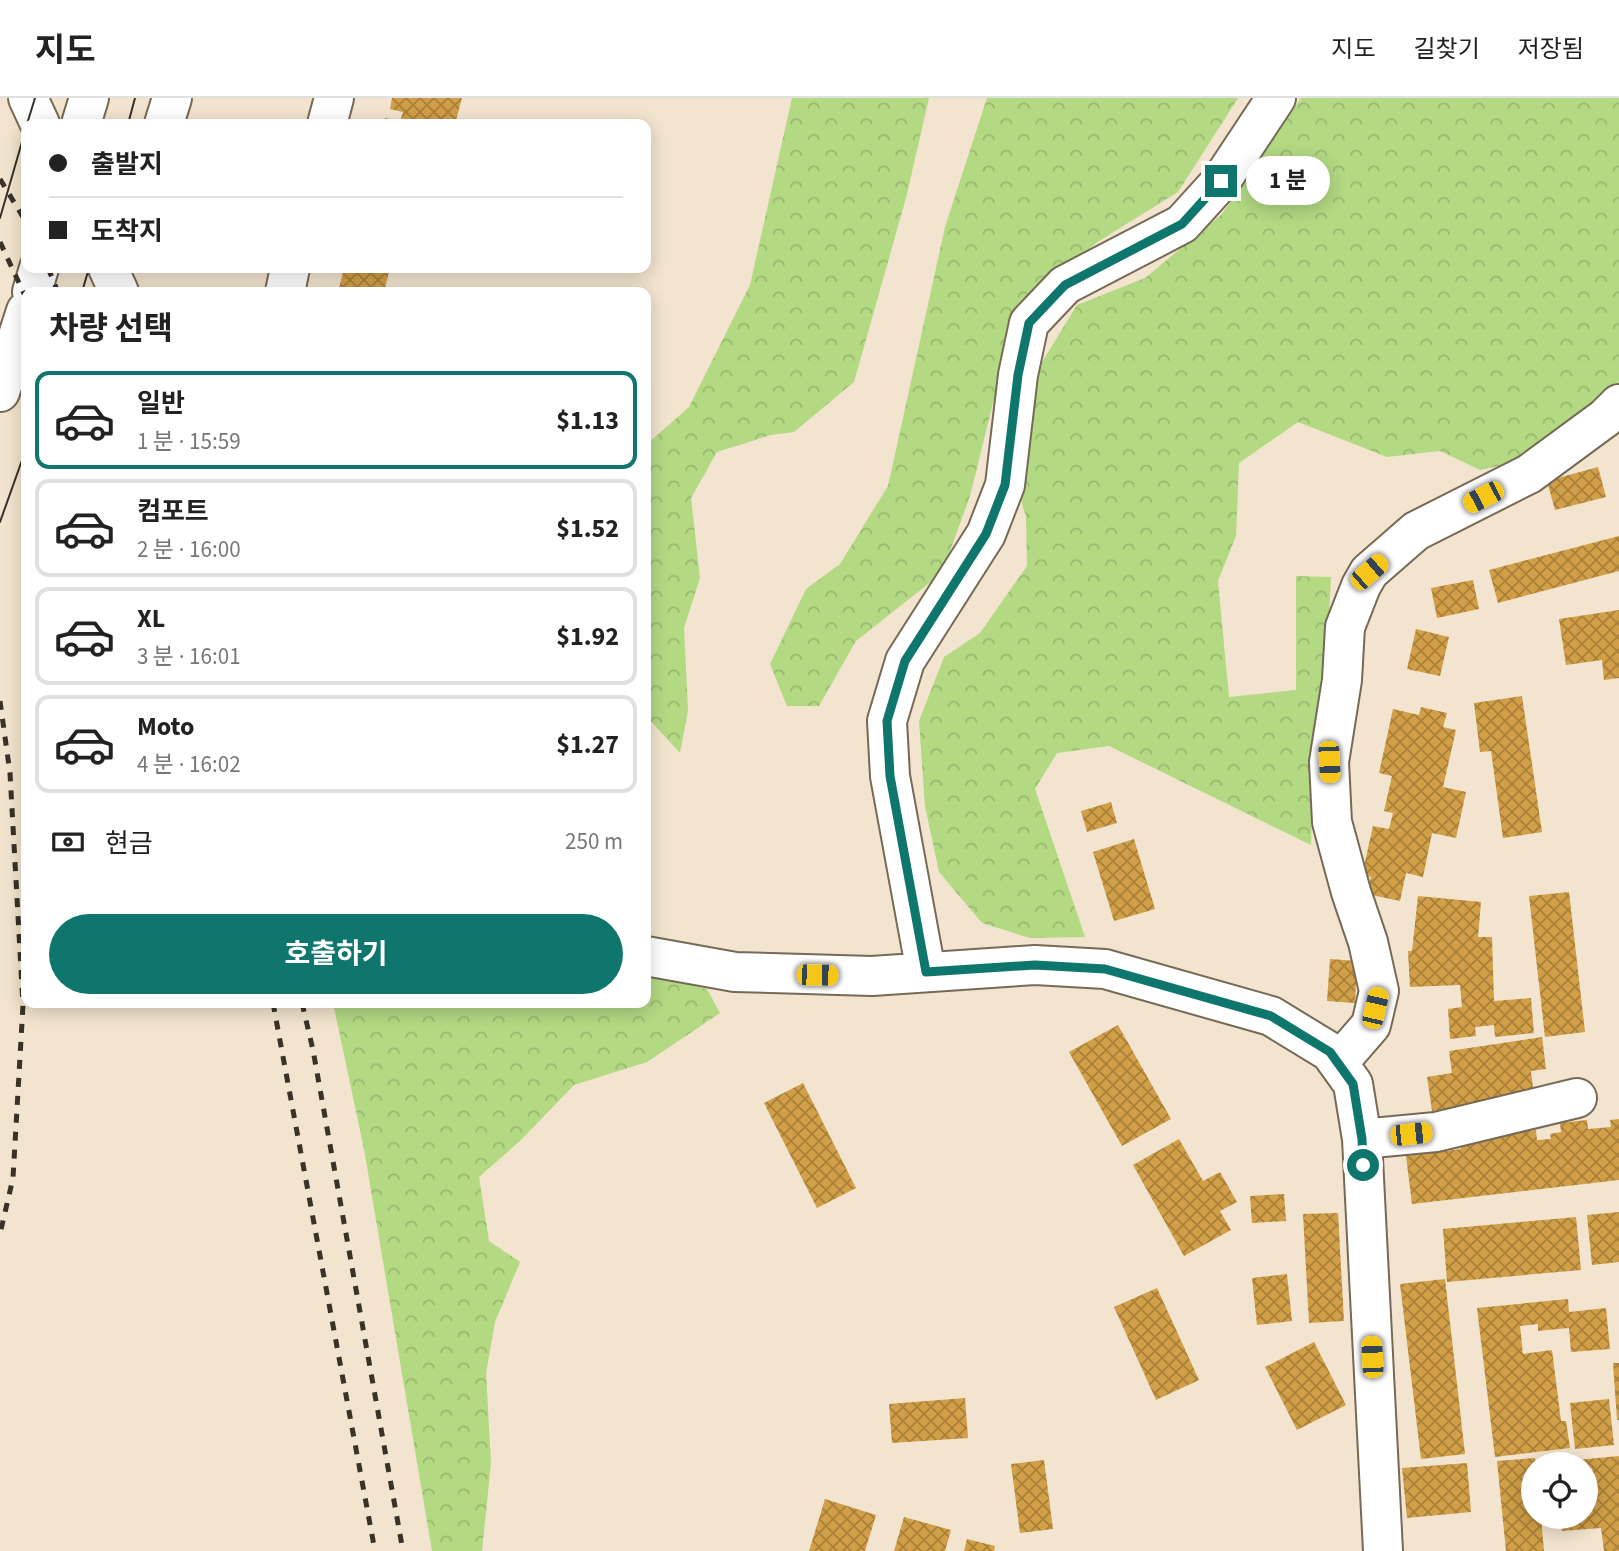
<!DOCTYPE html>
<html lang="ko">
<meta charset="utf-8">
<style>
body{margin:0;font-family:"Source Sans 3","Noto Sans KR",sans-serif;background:#f2f2f2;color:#222;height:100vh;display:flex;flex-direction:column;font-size:26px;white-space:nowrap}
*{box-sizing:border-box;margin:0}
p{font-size:23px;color:#767676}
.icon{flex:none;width:38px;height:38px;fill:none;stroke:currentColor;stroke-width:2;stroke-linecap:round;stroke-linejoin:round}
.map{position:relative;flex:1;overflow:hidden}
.details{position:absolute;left:21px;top:189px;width:630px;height:721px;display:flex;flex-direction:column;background:#fff;border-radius:14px;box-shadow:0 4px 18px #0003}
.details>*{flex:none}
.top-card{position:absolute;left:21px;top:21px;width:630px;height:154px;border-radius:14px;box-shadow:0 4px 18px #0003;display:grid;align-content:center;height:154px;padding:0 28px;background:#fff}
.tools{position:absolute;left:1521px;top:1354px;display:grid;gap:14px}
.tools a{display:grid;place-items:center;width:77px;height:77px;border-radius:50%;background:#fff;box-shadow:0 4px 18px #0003;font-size:35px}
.end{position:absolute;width:32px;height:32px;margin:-16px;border:9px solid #0f766e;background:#fff;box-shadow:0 0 0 4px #fff}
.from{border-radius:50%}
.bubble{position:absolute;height:49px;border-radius:24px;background:#fff;box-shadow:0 4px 18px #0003;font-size:23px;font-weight:700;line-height:49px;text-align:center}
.car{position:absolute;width:21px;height:42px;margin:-21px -10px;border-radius:9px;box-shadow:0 0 5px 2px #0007;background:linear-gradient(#f5c518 24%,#345 0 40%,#f5c518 0 76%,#345 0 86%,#f5c518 0)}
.top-card b{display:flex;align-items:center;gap:24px;height:66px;font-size:26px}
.top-card b+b{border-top:2px solid #e0e0e0}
.top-card i{width:18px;height:18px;background:#222}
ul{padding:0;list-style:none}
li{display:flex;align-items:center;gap:21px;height:98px;margin:0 14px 10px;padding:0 14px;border:4px solid #e0e0e0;border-radius:14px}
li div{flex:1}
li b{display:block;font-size:26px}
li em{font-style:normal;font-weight:700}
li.selected{border-color:#0f766e}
li>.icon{width:63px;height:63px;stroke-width:1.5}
h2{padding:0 28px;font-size:32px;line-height:84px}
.pay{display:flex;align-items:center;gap:18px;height:77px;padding:0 28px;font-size:26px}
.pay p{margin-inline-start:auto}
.cta{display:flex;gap:14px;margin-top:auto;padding:14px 28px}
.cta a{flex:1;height:80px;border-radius:42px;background:#0f766e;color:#fff;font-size:28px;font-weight:700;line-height:80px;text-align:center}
header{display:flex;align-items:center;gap:42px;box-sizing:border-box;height:98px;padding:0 35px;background:#fff;border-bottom:2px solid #e0e0e0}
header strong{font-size:33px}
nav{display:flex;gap:38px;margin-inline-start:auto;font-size:24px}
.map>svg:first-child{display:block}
.forest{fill:url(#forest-crowns)}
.building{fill:url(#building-cross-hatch)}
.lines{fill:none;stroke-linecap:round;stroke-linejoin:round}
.minor-casing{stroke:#766a56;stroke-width:42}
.major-casing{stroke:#766a56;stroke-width:42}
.minor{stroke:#fff;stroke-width:38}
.major{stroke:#fff;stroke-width:38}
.tram{stroke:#383228;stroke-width:2}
.rail{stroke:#383228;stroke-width:5;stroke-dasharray:9 9;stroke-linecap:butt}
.route{stroke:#0f766e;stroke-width:9}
</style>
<header>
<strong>지도</strong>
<nav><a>지도</a><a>길찾기</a><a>저장됨</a></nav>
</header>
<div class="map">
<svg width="1619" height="1453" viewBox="0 0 1619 1453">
<defs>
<pattern id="forest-crowns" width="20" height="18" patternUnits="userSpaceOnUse" patternTransform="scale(1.75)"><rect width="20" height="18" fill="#b3d983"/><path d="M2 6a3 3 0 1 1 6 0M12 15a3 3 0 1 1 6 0" fill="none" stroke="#99b970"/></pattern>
<pattern id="building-cross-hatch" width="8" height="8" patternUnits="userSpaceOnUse" patternTransform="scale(1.75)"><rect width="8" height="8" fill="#d19f47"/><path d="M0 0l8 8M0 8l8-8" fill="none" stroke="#a98039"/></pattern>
</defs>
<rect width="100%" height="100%" fill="#f2e4ce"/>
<path class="forest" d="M 792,0 L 929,0 L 906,100 L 854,284 L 794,334 L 771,337 L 717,354 L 691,400 L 700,480 L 684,530 L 688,612 L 680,655 L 646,618 L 646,347 L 689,309 L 750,187 Z
M 987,0 L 1238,0 L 1178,94 L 1099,143 L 1043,187 L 1000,277 L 970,398 L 942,475 L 856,543 L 819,608 L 787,608 L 770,566 L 806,491 L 840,466 L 888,388 L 945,129 Z
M 1301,0 L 1619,0 L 1619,286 L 1512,365 L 1480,372 L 1440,353 L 1387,359 L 1298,324 L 1239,365 L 1236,438 L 1218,483 L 1229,599 L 1296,592 L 1296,478 L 1331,479 L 1326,583 L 1314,645 L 1311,747 L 1109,648 L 1057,655 L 1035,691 L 1085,839 L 1030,840 L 982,825 L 939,774 L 925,708 L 919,623 L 944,559 L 980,535 L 1027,468 L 1026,419 L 1017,389 L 1042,264 L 1077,207 L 1145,180 L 1222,116 Z
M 646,875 L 707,891 L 720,915 L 647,964 L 574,987 L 521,1042 L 479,1079 L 489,1143 L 520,1164 L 495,1224 L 486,1275 L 491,1365 L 482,1453 L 432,1453 L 364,1051 L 333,905 L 646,905 Z"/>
<path class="building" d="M 392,0 L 462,0 L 455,26 L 433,21 L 431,26 L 384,26 L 385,20 L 400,23 L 403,14 L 390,11 Z
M 344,170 L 390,170 L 384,194 L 338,194 Z
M 1598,369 L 1606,399 L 1555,412 L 1547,383 Z
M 1619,438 L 1619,473 L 1498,505 L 1489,472 Z
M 1473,482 L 1479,511 L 1437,520 L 1431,490 Z
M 1619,512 L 1619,580 L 1604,582 L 1602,562 L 1566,567 L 1559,521 Z
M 1416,531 L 1449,539 L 1440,578 L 1407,571 Z
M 1522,598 L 1542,734 L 1503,740 L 1491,653 L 1480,654 L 1474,605 Z
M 1421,609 L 1447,615 L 1443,629 L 1456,632 L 1443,689 L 1466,694 L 1456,740 L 1432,735 L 1423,779 L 1406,775 L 1400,803 L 1367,796 L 1371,779 L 1362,777 L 1373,728 L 1389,731 L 1393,715 L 1384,713 L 1392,678 L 1379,675 L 1393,611 L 1419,617 Z
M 1111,704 L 1117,725 L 1087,734 L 1081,713 Z
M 1134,741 L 1155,811 L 1114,823 L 1093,754 Z
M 1569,794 L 1585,934 L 1545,939 L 1529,798 Z
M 1418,798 L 1481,804 L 1478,839 L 1492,839 L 1494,903 L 1531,900 L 1534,935 L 1495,939 L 1494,927 L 1475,929 L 1476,938 L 1450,941 L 1448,911 L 1462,909 L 1460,887 L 1410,889 L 1408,853 L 1412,853 Z
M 1330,861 L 1357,863 L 1355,905 L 1327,903 Z
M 1118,927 L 1171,1021 L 1122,1048 L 1069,954 Z
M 1542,939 L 1546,971 L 1531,973 L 1534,998 L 1432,1013 L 1427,979 L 1452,975 L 1449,953 Z
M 803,985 L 856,1090 L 817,1110 L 764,1005 Z
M 1619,1021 L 1619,1082 L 1412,1106 L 1406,1058 L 1461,1051 L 1459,1043 L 1522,1026 L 1523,1034 L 1536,1032 L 1537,1042 L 1551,1041 L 1550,1036 L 1561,1034 L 1560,1025 L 1587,1022 L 1588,1031 L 1611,1029 L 1610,1022 Z
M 1179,1041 L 1203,1083 L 1220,1074 L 1237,1104 L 1220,1113 L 1231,1132 L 1184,1158 L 1133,1067 Z
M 1284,1096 L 1286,1123 L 1252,1125 L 1250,1098 Z
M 1619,1114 L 1619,1164 L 1592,1167 L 1587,1117 Z
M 1338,1115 L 1344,1223 L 1309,1225 L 1303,1116 Z
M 1576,1119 L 1581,1172 L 1447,1184 L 1443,1131 Z
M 1287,1176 L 1292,1223 L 1257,1227 L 1252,1180 Z
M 1445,1181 L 1465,1356 L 1421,1361 L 1400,1186 Z
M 1157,1190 L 1199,1282 L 1156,1302 L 1114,1209 Z
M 1568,1201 L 1569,1214 L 1606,1210 L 1610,1251 L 1571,1254 L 1569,1230 L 1538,1233 L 1538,1226 L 1520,1228 L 1523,1256 L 1552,1252 L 1561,1323 L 1566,1323 L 1570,1350 L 1495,1359 L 1477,1210 Z
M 1314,1244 L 1346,1307 L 1297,1332 L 1265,1269 Z
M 1613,1265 L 1619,1265 L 1619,1322 L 1617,1322 Z
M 965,1300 L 968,1340 L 892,1345 L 889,1306 Z
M 1609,1301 L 1614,1347 L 1575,1351 L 1570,1305 Z
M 1619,1358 L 1619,1453 L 1604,1453 L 1601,1430 L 1562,1433 L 1560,1419 L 1586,1419 L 1586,1367 L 1556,1367 L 1555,1364 Z
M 1535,1360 L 1536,1367 L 1533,1367 L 1533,1419 L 1541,1419 L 1544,1453 L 1506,1453 L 1497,1363 Z
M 1044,1362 L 1053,1431 L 1020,1435 L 1011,1366 Z
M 1467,1365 L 1471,1414 L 1407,1420 L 1402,1370 Z
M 825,1401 L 876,1417 L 865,1453 L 809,1453 Z
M 904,1419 L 951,1432 L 945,1453 L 894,1453 Z
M 967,1441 L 995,1448 L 994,1453 L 964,1453 Z"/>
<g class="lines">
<g class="minor-casing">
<path id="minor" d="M 28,0 L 40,26
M 164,26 L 172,0
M 327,26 L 334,0
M 108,170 L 119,194
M 285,194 L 290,170
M 646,858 L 735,874 L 872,878 L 1035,867 L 1105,871 L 1271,918 L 1330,954 L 1353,986 L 1362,1041 L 1383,1453
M 926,874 L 890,678 L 887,623 L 905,563 L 986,436 L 1005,387 L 1018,277 L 1029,225 L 1065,187 L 1182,126 L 1221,83 L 1276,0
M 1338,965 L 1371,927 L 1379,893 L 1368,844 L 1351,794 L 1332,724 L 1329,664 L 1342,582 L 1345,529 L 1361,488 L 1369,474 L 1416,433 L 1529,376 L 1605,320 L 1619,306
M 1362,1041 L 1436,1034 L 1577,1000"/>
</g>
<g class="major-casing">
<path id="major" d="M 81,26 L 89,0
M 32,194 L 39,170
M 0,294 L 26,213"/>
</g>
<use href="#minor" class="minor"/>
<use href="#major" class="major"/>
<path class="tram" d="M 27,26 L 35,0
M 128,26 L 135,0
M 0,120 L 26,30
M 82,194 L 89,170
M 0,424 L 26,351"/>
<path class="rail" d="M 0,81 L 26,124
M 0,144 L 26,200
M 48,170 L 58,194
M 0,603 L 10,675 L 23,907 L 13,1080 L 0,1136
M 273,905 L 375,1453
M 302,905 L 313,952 L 403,1453"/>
</g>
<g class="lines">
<path class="route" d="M 1221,83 L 1182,126 L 1065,187 L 1029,225 L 1018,277 L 1005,387 L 986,436 L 905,563 L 887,623 L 890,678 L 926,874 L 1035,867 L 1105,871 L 1271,918 L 1330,954 L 1353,986 L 1362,1041 L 1363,1067"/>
</g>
</svg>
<div class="tools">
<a><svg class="icon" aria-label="locate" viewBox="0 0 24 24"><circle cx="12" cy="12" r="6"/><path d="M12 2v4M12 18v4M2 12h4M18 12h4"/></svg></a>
</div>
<i class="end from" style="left:1363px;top:1067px"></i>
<i class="end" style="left:1221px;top:83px"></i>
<div class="bubble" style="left:1246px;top:58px;width:84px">1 분</div>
<i class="car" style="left:1483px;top:399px;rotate:243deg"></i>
<i class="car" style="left:1369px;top:474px;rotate:49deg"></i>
<i class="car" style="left:1329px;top:664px;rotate:177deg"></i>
<i class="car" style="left:817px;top:877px;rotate:91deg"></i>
<i class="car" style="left:1375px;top:910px;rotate:13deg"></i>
<i class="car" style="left:1411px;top:1036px;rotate:84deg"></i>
<i class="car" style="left:1372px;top:1259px;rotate:357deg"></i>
<div class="top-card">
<b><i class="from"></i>출발지</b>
<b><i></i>도착지</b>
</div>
<section class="details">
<h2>차량 선택</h2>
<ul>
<li class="selected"><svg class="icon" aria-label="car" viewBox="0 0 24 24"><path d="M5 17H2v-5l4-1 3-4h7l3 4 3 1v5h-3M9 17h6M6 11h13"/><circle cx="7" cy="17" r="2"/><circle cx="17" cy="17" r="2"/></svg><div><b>일반</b><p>1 분 · 15:59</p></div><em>$1.13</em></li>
<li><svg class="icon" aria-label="car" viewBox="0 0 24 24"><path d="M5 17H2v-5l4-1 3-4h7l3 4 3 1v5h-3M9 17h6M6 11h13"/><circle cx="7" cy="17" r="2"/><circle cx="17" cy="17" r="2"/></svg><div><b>컴포트</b><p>2 분 · 16:00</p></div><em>$1.52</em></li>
<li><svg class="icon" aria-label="car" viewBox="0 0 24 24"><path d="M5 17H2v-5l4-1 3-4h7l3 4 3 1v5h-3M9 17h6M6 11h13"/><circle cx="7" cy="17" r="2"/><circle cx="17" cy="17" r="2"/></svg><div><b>XL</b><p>3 분 · 16:01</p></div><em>$1.92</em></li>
<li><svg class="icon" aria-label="car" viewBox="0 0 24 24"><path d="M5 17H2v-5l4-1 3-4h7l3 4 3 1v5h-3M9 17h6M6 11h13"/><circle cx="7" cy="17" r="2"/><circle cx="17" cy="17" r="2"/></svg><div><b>Moto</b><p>4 분 · 16:02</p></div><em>$1.27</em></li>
</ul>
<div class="pay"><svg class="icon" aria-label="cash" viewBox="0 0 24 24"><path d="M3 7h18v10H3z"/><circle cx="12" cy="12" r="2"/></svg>현금<p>250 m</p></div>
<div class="cta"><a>호출하기</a></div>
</section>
</div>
